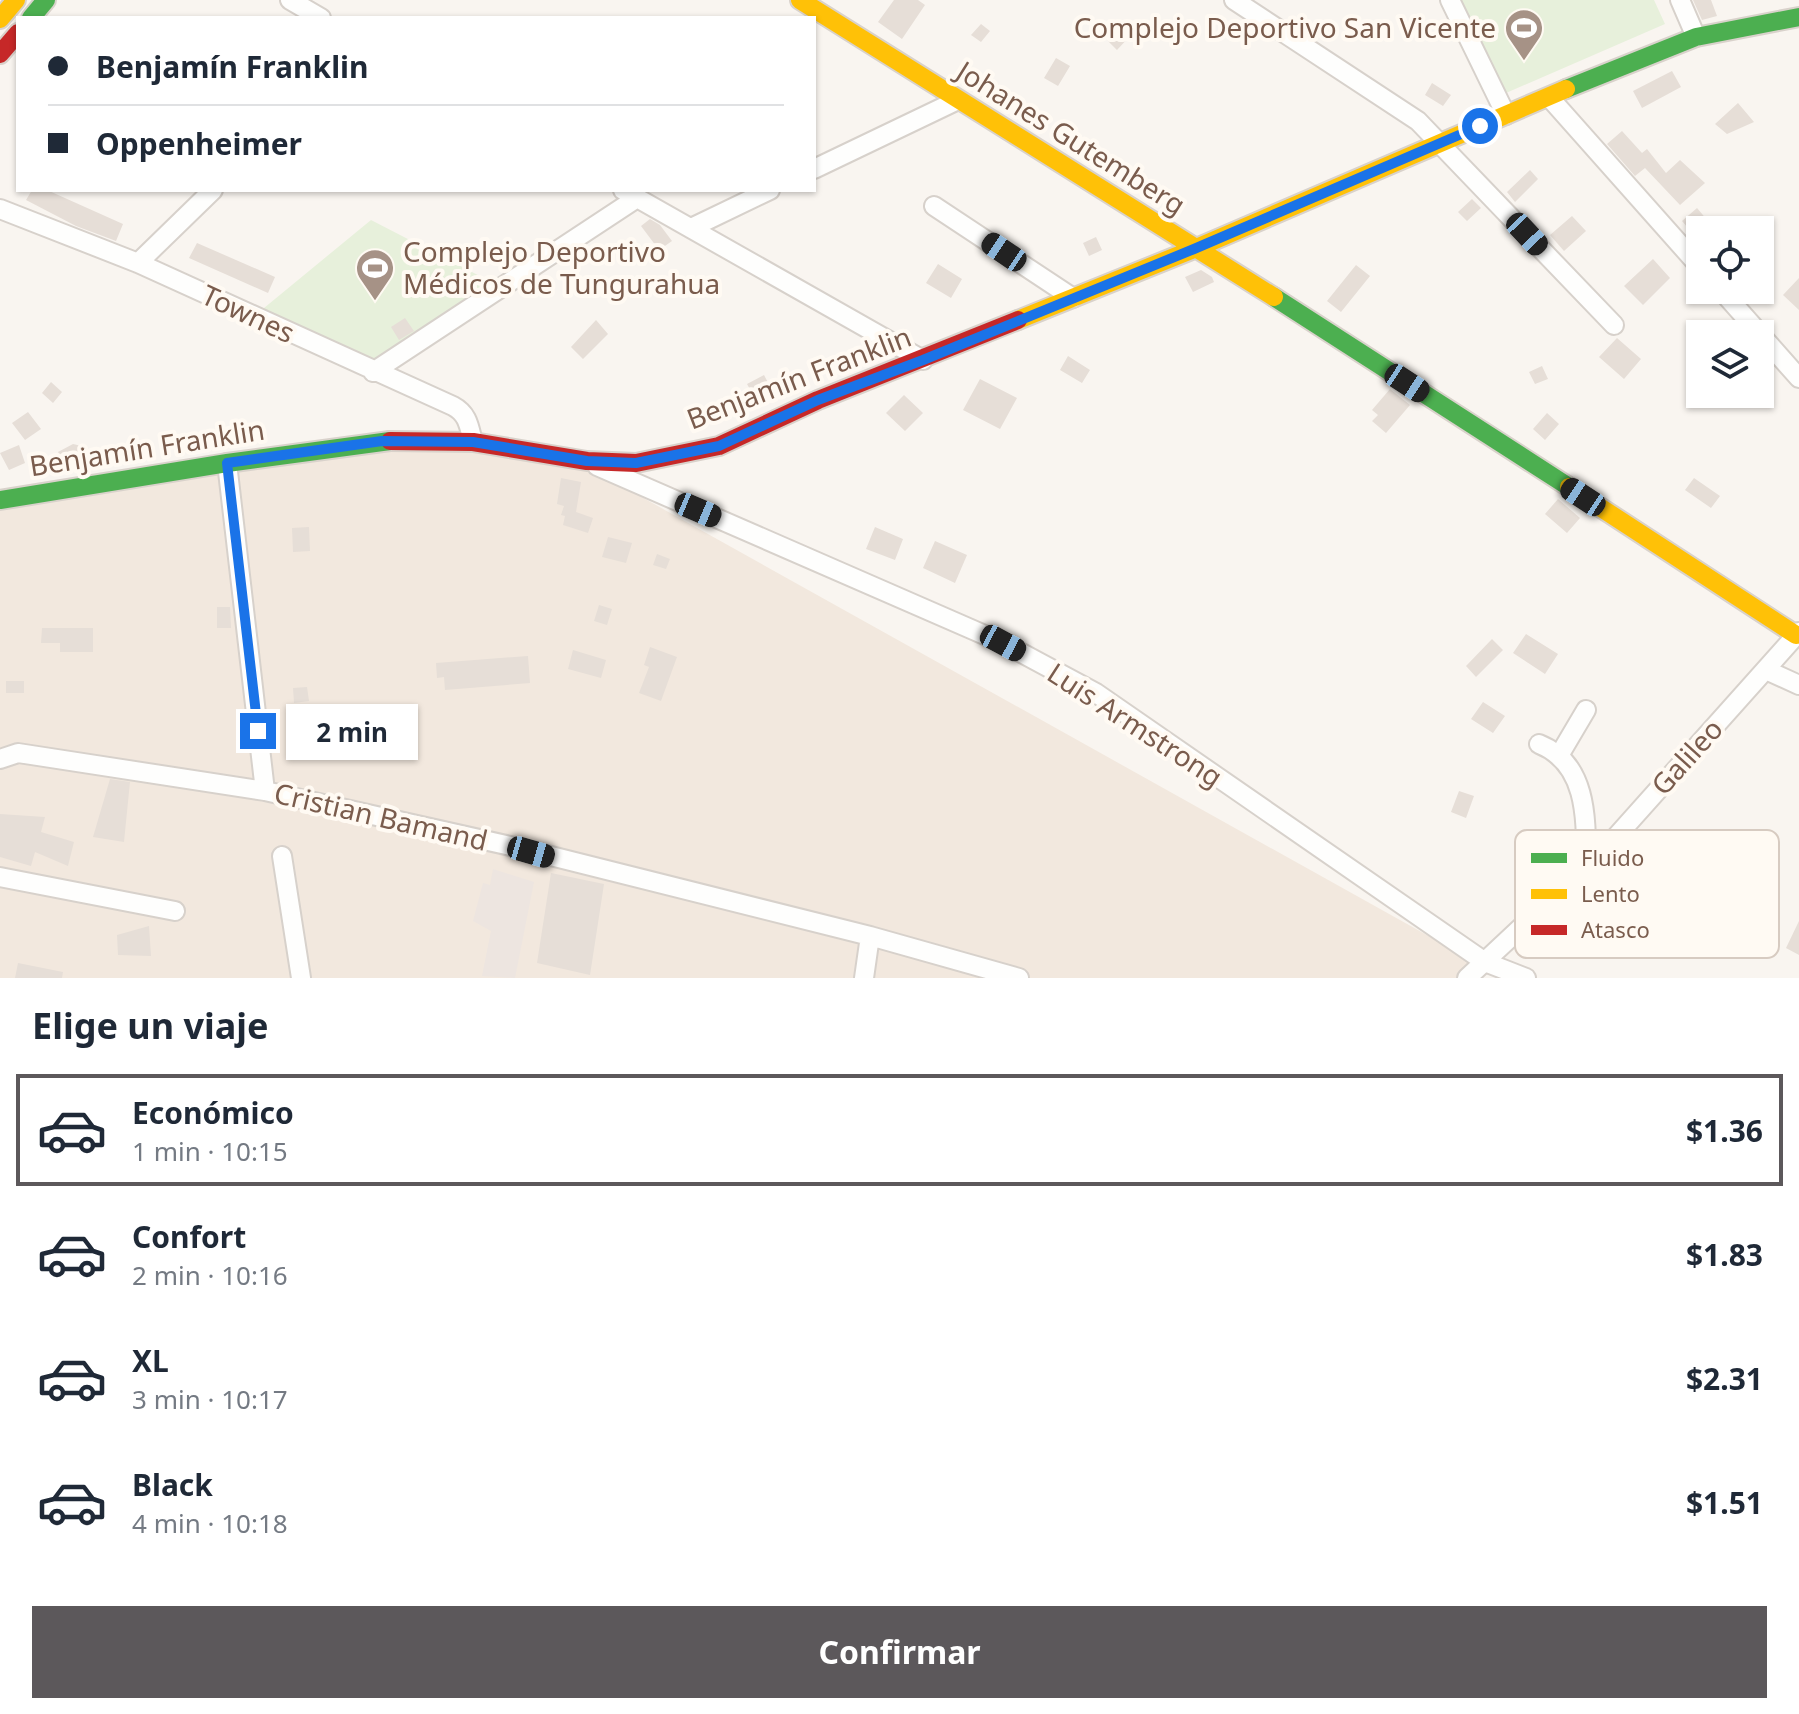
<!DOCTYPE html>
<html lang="es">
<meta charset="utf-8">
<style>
body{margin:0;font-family:"Noto Sans",sans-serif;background:#f2f2f3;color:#1f2937;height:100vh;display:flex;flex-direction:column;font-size:30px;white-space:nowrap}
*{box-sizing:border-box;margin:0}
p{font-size:26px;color:#747a83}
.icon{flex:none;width:44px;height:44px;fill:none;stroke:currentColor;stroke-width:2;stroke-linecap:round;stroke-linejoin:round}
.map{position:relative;height:978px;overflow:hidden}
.side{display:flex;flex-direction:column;background:#fff;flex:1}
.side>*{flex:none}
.guide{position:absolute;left:16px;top:16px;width:800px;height:176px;border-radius:0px;box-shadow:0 2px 6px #0004;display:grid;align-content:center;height:176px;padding:0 32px;background:#fff}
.buttons{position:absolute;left:1686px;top:216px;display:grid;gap:16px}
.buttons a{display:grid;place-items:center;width:88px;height:88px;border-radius:0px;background:#fff;box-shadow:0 2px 6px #0004;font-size:40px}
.end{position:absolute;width:36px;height:36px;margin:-18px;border:10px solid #1a73e8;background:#fff;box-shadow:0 0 0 4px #fff}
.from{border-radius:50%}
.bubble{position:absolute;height:56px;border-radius:0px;background:#fff;box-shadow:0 2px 6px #0004;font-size:26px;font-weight:700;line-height:56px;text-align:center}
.car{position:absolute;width:24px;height:48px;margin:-24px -12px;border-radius:10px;box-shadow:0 0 6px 2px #0007;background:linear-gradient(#222 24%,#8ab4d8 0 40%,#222 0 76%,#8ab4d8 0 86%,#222 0)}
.guide b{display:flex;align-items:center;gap:28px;height:76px;font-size:30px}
.guide b+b{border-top:2px solid #e0e1e3}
.guide i{width:20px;height:20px;background:#1f2937}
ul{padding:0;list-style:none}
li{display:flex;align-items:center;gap:24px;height:112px;margin:0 16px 12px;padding:0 16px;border:4px solid transparent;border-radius:0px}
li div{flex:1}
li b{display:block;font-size:30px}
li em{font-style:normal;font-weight:700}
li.selected{border-color:#5c585b}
li>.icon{width:72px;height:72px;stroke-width:1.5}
h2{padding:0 32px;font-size:36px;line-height:96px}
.button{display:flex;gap:16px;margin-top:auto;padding:16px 32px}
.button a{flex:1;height:92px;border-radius:0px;background:#5c585b;color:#fff;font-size:32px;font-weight:700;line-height:92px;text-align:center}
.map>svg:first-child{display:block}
.residential{fill:#f2e8de}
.industrial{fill:#ede5e0}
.green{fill:#e7f0db}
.building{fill:#e6ded7}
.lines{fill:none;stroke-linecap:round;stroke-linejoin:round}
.street-casing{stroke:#d7d1cb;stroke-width:22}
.fast-casing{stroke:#d9d2cb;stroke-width:22}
.slow-casing{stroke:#d9d2cb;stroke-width:22}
.jam-casing{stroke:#d9d2cb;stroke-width:22}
.street{stroke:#fefefd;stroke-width:18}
.fast{stroke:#4caf50;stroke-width:18}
.slow{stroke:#ffc107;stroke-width:18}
.jam{stroke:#c62828;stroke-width:18}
.route{stroke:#1a73e8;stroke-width:10}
.labels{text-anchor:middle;stroke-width:8;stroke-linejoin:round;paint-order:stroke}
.poi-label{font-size:28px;fill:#7a5c4d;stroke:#fffaf3;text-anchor:end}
.street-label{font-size:28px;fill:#7a5c4d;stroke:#fffaf3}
.key{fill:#fffaf3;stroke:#d7cbc1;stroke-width:2}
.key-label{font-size:22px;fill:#7a5c4d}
</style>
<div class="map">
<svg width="1799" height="978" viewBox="0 0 1799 978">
<rect width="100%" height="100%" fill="#f9f5f0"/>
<path class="residential" d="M 387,447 L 438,448 L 586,466 L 1477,963 L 1461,978 L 0,978 L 0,510 Z"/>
<path class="industrial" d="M 493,869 L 534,882 L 515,978 L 482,976 L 491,931 L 473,921 L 483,883 L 490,885 Z"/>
<path class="green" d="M 1442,0 L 1654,0 L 1665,24 L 1490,100 Z
M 371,220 L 501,287 L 373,372 L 253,317 Z"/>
<path class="building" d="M 894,0 L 918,0 L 925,5 L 902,39 L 878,22 Z
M 1693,0 L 1711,0 L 1717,16 L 1702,20 Z
M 1116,20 L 1131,35 L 1117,50 L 1102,35 Z
M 981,24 L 990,31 L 981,42 L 971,35 Z
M 1056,58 L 1070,66 L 1058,86 L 1044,78 Z
M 1672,71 L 1681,87 L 1642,108 L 1633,91 Z
M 1432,83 L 1451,95 L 1443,106 L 1425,95 Z
M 1738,103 L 1754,122 L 1727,134 L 1715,124 Z
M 1622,131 L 1642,153 L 1647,149 L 1666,173 L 1680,160 L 1705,183 L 1680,205 L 1645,168 L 1635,176 L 1607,144 Z
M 1530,170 L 1538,179 L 1515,202 L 1507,192 Z
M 32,190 L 47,190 L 123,224 L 116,241 L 76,226 L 26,200 Z
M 1472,199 L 1481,208 L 1467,221 L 1458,212 Z
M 1697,208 L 1708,221 L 1693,234 L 1682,221 Z
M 1572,216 L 1586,231 L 1564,251 L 1550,235 Z
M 650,219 L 660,225 L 672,241 L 659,250 L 641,226 Z
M 1096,237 L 1102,250 L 1089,256 L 1083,243 Z
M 197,243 L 275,277 L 268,293 L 189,258 Z
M 1653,259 L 1670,278 L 1643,305 L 1624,286 Z
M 938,264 L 962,279 L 951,298 L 926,283 Z
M 1356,265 L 1370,276 L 1341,312 L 1327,301 Z
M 1201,270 L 1212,277 L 1214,282 L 1193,292 L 1185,277 Z
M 1799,278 L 1799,310 L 1783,295 Z
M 405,318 L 414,331 L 399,340 L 391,327 Z
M 596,320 L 608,334 L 583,359 L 571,347 Z
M 1617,338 L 1641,359 L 1624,379 L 1599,357 Z
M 1068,356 L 1090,370 L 1082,383 L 1060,370 Z
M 1542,366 L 1548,379 L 1535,384 L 1529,372 Z
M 764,375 L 774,394 L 757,402 L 747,384 Z
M 980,379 L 1017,398 L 1000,429 L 963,410 Z
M 51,382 L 62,392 L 53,403 L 42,393 Z
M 1390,389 L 1410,405 L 1386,433 L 1372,421 L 1378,415 L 1372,410 Z
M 904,395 L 923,413 L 905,431 L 886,413 Z
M 28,412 L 41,429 L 25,440 L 12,423 Z
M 1547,413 L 1559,424 L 1545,440 L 1533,429 Z
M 73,444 L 86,447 L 88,459 L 65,463 L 58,452 Z
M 19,445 L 25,463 L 9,470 L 0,453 Z
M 561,478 L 581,482 L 576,512 L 593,518 L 588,533 L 563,525 L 565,516 L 561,515 L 564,506 L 557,504 Z
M 1694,478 L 1720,496 L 1711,508 L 1685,490 Z
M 1558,499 L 1580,518 L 1567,533 L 1545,514 Z
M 309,527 L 310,551 L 293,552 L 292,528 Z
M 875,527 L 903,539 L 895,560 L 866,549 Z
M 608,537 L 632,543 L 626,563 L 602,557 Z
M 935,541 L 967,555 L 955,583 L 923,568 Z
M 657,554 L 670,559 L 666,569 L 653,565 Z
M 599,605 L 612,609 L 607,625 L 594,621 Z
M 217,607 L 230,607 L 231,628 L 217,628 Z
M 42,628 L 93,628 L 93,652 L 60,652 L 60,643 L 41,643 Z
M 1526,634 L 1558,654 L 1545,674 L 1513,653 Z
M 1492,639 L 1503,650 L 1476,677 L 1466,666 Z
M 650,647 L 677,657 L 661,701 L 639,693 L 649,667 L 644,665 Z
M 573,650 L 606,660 L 601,678 L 568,669 Z
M 528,656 L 530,683 L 445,690 L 444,677 L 437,678 L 436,663 Z
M 6,681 L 24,681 L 24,693 L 6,693 Z
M 307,687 L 309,701 L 294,703 L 293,688 Z
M 1483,702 L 1505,716 L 1493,733 L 1471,719 Z
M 110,779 L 130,782 L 124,842 L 93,837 Z
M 1459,791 L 1474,796 L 1466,818 L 1451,812 Z
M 0,814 L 45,817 L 41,832 L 74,842 L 68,866 L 35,852 L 31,866 L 0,857 Z
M 551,873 L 604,884 L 590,975 L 537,963 Z
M 1799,921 L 1799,955 L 1786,948 Z
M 149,926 L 151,956 L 118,955 L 117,935 Z
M 18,963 L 63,972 L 62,978 L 15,978 Z"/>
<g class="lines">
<g class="street-casing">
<path id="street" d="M 290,0 L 321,18
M 1234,0 L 1418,121 L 1614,325
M 1450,0 L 1506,115
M 1680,0 L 1696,37
M 1549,97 L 1700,267
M 814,169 L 958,100
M 623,190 L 923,360
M 934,206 L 1073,298
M 0,209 L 138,263 L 453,406 C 468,414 469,426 473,442
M 691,228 L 770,190
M 138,263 L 213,190
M 1721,290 L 1760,334
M 1760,334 L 1799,378
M 373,372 L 637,198
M 227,463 L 265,791
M 597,466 L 1003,643 L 1096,693 L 1485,962 L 1526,978
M 1766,670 L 1799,685
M 1539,744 C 1589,764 1586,822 1586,867
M 1560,754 L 1586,710
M 0,759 L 18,753 L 265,791 L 515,847 L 870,936 L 1019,978
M 282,856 L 301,978
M 0,877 L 175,911
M 864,978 L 870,936
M 1467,978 L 1606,848 L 1799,632"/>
</g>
<g class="fast-casing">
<path id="fast" d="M 31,18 L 46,0
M 1566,89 L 1696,37 L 1799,17
M 1274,297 L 1569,487
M 0,500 L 227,463 L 390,441"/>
</g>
<g class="slow-casing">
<path id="slow" d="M 800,0 L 1274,297
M 0,19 L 16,0
M 1018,320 L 1194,249 L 1566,89
M 1569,487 L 1796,635"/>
</g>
<g class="jam-casing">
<path id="jam" d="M 0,54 L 18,33
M 390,441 L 473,442 L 587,461 L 636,463 L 719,446 L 818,400 L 1018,320"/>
</g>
<use href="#street" class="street"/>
<use href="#fast" class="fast"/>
<use href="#slow" class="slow"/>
<use href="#jam" class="jam"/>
</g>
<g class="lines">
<path class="route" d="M 258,731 L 227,463 L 382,441 L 473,442 L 587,461 L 636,463 L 719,446 L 818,400 L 923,360 L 1194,249 L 1480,126"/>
</g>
<defs>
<g id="stadium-pin" transform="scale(2)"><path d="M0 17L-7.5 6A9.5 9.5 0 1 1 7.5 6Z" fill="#a69286" stroke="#fffaf3"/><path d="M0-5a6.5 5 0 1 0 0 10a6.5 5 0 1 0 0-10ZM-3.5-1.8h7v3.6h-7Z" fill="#fff"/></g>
</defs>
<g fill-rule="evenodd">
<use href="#stadium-pin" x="1524" y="28"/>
<use href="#stadium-pin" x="375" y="268"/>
</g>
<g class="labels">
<g class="poi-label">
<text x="1496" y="38">Complejo Deportivo San Vicente</text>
<text x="403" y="262" text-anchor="start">Complejo Deportivo<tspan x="403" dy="32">Médicos de Tungurahua</tspan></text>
</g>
<g class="street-label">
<text transform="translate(1071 138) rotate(32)" y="10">Johanes Gutemberg</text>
<text transform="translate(248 314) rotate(25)" y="10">Townes</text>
<text transform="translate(799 378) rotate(-21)" y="10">Benjamín Franklin</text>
<text transform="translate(147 448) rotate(-9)" y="10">Benjamín Franklin</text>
<text transform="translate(1135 725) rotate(33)" y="10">Luis Armstrong</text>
<text transform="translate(1687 757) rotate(-48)" y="10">Galileo</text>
<text transform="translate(381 817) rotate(13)" y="10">Cristian Bamand</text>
</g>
</g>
<rect x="1515" y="830" width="264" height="128" rx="12" class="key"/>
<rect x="1531" y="853" width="36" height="10" fill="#4caf50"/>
<rect x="1531" y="889" width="36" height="10" fill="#ffc107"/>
<rect x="1531" y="925" width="36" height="10" fill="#c62828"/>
<g class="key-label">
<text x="1581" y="866">Fluido</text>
<text x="1581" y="902">Lento</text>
<text x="1581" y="938">Atasco</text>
</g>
</svg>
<div class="buttons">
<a><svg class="icon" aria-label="locate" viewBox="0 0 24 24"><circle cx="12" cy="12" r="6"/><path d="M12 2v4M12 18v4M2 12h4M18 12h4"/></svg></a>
<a><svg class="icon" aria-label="layers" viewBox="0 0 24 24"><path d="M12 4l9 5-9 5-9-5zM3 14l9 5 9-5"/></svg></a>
</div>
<i class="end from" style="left:1480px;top:126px"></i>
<i class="end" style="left:258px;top:731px"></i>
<div class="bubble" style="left:286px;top:704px;width:132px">2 min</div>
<i class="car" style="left:1527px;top:234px;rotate:137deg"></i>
<i class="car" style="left:1004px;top:252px;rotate:304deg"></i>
<i class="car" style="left:1407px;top:383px;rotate:123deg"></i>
<i class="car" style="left:1583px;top:497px;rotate:303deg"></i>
<i class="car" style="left:698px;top:510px;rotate:113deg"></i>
<i class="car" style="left:1003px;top:643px;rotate:118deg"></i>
<i class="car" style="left:531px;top:852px;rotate:106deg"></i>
<div class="guide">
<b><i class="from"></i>Benjamín Franklin</b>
<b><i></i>Oppenheimer</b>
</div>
</div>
<section class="side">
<h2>Elige un viaje</h2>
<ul>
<li class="selected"><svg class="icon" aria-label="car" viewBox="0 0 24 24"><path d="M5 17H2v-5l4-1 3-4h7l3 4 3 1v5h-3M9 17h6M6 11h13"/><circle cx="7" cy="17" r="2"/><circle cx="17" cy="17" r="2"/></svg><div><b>Económico</b><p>1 min · 10:15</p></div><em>$1.36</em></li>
<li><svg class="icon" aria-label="car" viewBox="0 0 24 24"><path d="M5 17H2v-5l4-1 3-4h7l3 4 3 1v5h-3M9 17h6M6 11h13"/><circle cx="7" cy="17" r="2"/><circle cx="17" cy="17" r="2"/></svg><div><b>Confort</b><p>2 min · 10:16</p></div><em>$1.83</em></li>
<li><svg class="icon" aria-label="car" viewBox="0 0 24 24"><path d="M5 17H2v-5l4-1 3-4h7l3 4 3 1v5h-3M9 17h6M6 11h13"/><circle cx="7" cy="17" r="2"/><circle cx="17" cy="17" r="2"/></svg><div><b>XL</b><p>3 min · 10:17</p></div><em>$2.31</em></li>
<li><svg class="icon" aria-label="car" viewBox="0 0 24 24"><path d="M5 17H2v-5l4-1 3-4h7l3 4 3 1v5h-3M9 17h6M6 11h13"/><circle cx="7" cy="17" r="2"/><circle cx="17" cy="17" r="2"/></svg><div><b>Black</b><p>4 min · 10:18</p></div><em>$1.51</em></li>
</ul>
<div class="button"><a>Confirmar</a></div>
</section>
